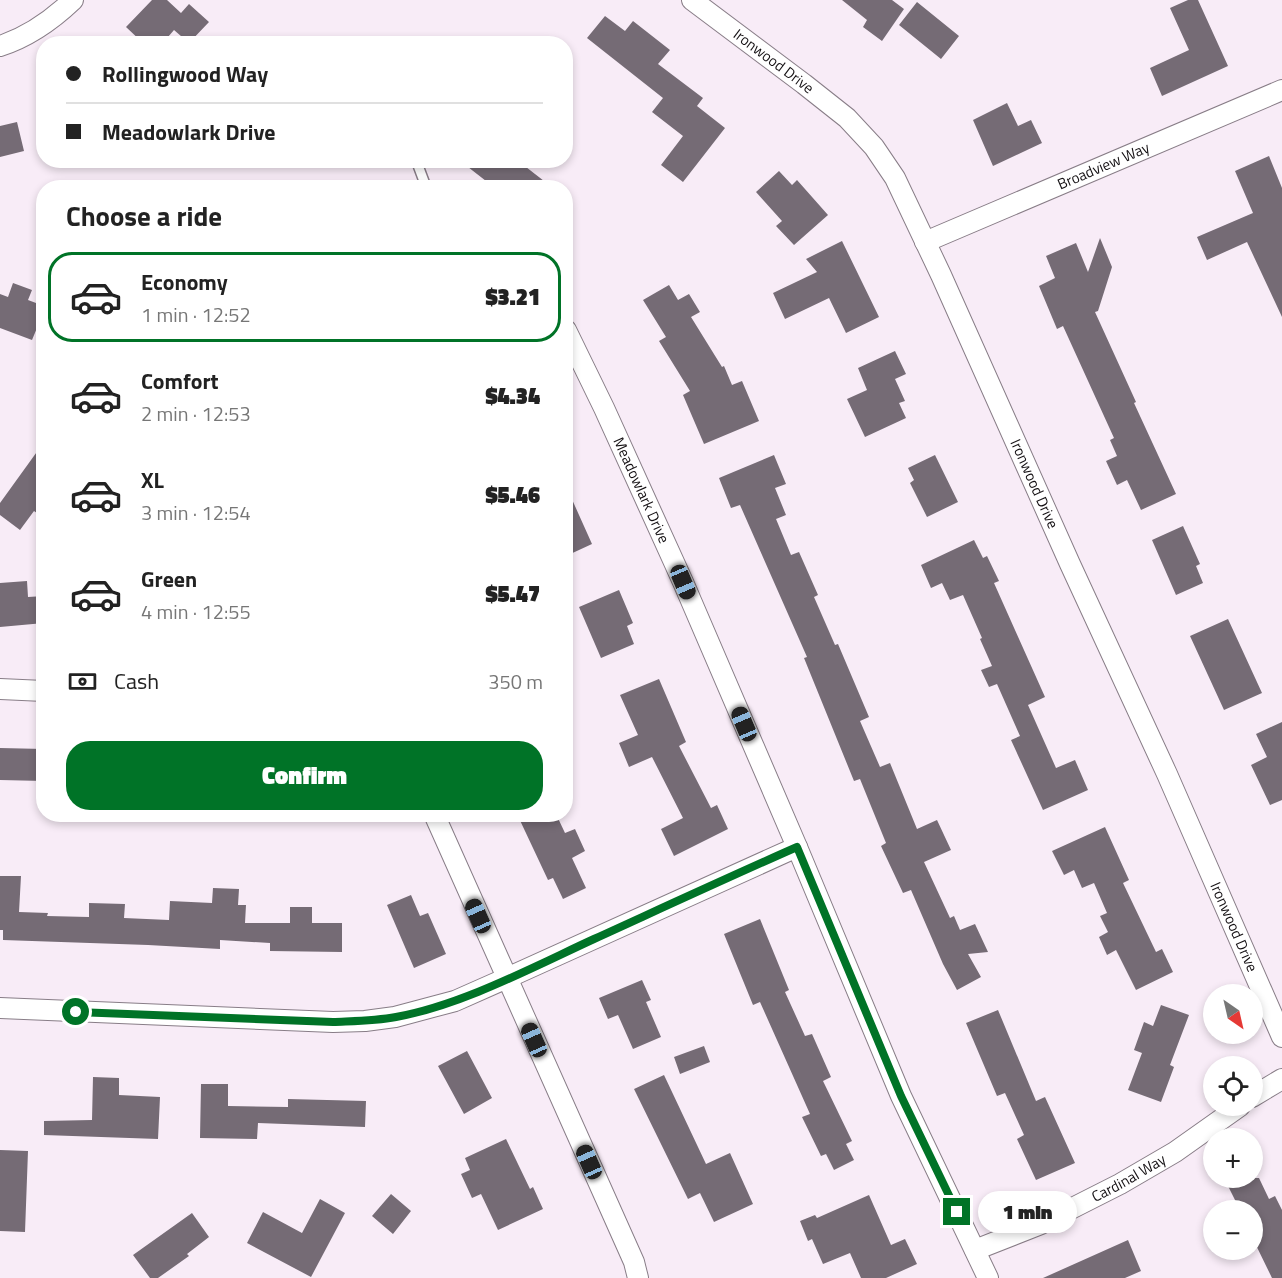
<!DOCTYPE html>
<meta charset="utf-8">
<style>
body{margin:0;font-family:"Titillium Web",sans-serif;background:#f2f2f2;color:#222;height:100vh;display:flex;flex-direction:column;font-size:22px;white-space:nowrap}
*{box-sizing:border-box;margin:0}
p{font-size:20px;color:#767676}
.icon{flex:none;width:33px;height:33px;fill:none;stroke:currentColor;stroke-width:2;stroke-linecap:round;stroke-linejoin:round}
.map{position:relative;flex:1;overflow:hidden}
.details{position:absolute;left:36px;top:180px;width:537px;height:642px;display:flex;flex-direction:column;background:#fff;border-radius:24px;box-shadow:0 3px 9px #0003}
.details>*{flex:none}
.banner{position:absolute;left:36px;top:36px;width:537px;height:132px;border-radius:24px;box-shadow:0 3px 9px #0003;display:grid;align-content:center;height:132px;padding:0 30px;background:#fff}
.needle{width:39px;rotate:146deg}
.fabs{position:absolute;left:1203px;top:984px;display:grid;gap:12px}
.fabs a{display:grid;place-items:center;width:60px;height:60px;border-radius:50%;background:#fff;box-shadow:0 3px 9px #0003;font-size:30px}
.end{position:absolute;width:27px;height:27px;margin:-14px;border:8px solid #007327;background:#fff;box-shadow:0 0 0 3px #fff}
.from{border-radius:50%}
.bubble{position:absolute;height:42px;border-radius:21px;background:#fff;box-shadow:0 3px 9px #0003;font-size:20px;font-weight:800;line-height:42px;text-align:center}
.car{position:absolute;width:18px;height:36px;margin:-18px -9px;border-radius:8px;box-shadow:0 0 4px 2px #0007;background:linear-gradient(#222 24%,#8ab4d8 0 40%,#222 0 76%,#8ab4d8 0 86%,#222 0)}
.banner b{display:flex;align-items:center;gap:21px;height:57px;font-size:22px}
.banner b+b{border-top:2px solid #e0e0e0}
.banner i{width:15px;height:15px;background:#222}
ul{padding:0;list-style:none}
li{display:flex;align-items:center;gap:18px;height:90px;margin:0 12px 9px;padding:0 18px;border:3px solid transparent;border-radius:24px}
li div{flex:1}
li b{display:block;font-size:22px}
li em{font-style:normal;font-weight:800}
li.selected{border-color:#007327}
li>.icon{width:54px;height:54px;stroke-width:1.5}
h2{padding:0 30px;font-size:27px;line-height:72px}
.pay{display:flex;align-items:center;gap:15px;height:66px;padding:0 30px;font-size:22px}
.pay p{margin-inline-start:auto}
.button{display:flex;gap:12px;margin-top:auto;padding:12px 30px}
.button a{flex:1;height:69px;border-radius:24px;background:#007327;color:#fff;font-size:24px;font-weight:800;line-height:69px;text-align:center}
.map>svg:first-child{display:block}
.building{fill:#756b75}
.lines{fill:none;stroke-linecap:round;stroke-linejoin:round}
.lane-casing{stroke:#887d87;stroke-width:12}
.street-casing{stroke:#887d87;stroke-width:22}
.lane{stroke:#fff;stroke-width:9}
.street{stroke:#fff;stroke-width:20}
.route{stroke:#007327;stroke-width:8}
.labels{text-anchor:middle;stroke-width:5;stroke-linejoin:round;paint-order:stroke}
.street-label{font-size:15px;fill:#130f12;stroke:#fff}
</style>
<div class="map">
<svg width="1282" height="1278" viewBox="0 0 1282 1278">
<rect width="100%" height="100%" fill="#f8ecf7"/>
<path class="building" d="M 152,0 L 167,0 L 181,13 L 189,4 L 209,22 L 189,43 L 174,30 L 162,44 L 144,44 L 126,27 Z
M 842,0 L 892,0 L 904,9 L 882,41 L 863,27 L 867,20 Z
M 1188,0 L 1198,0 L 1228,66 L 1162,96 L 1150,68 L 1189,50 L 1170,8 Z
M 917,2 L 959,36 L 941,59 L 899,25 Z
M 605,16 L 625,31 L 633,21 L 670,50 L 658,64 L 703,98 L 697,106 L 725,128 L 683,182 L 661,165 L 683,136 L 652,112 L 663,98 L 587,38 Z
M 1007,103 L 1018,126 L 1031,120 L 1042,143 L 993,166 L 973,120 Z
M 17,122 L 24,151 L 0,157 L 0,126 Z
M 1269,156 L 1282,188 L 1282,317 L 1247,242 L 1207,260 L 1197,237 L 1253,213 L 1235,171 Z
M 459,160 L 517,160 L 553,188 L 495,188 Z
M 779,171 L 792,185 L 797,180 L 828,215 L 794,245 L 776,226 L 782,221 L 756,192 Z
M 1100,238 L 1112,267 L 1098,311 L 1095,312 L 1136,402 L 1134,403 L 1176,494 L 1141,510 L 1127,480 L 1117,485 L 1106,461 L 1117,456 L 1110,440 L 1114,438 L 1063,326 L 1057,329 L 1039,286 L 1055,278 L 1046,256 L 1076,243 L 1088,272 Z
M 842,241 L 879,317 L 846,333 L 829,298 L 785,319 L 773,293 L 817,272 L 806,259 Z
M 13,283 L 32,290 L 28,300 L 44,306 L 44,311 L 32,340 L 0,328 L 0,294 L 8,297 Z
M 669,285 L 678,300 L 689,294 L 700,312 L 691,317 L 722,367 L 724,366 L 732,385 L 742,381 L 759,421 L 704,444 L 683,395 L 690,391 L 659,341 L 666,337 L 643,300 Z
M 895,351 L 906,374 L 895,379 L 905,401 L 899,403 L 906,418 L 865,437 L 847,399 L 867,390 L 858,368 Z
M 44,442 L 44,518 L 34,511 L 20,530 L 0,515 L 0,503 Z
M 774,455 L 786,484 L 775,488 L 786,515 L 776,519 L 791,555 L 799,552 L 818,595 L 814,597 L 835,645 L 838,644 L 869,717 L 860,721 L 880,767 L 890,763 L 917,829 L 937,820 L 951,850 L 924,862 L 950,918 L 954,916 L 960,930 L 975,924 L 988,952 L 968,954 L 981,977 L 957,990 L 943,964 L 911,890 L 903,893 L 881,846 L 886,843 L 860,779 L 854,781 L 804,658 L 807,657 L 740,505 L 731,508 L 719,478 Z
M 935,455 L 958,502 L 927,517 L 910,483 L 914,480 L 908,468 Z
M 566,486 L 592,544 L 566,556 Z
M 1183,526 L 1200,564 L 1196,566 L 1203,583 L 1176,595 L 1152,540 Z
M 974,540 L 983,558 L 987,556 L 999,581 L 994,583 L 1045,697 L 1028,705 L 1056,768 L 1075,760 L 1088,790 L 1043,810 L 1011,740 L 1020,736 L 997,684 L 989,687 L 981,670 L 992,666 L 980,639 L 982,638 L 963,595 L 950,600 L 942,583 L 931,588 L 921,565 Z
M 27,581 L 28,597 L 44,596 L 44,623 L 0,627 L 0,583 Z
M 619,590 L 633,623 L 627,626 L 634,644 L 601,658 L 579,607 Z
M 1228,619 L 1262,693 L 1224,710 L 1190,636 Z
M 659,679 L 686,742 L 679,746 L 711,808 L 717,805 L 728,829 L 674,856 L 661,829 L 683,818 L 652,757 L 629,767 L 619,743 L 638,735 L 620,695 Z
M 1282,722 L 1282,800 L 1270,805 L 1251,765 L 1267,757 L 1256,734 Z
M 0,748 L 44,749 L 44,781 L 0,780 Z
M 517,814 L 556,814 L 565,833 L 575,829 L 585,851 L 572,858 L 586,888 L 563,899 L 553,878 L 548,880 Z
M 1105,827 L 1129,880 L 1123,883 L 1156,952 L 1162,949 L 1173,972 L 1136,990 L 1116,950 L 1107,955 L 1099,937 L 1108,932 L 1100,916 L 1107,913 L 1094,883 L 1082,888 L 1074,870 L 1064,875 L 1052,851 Z
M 0,876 L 21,876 L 19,912 L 48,913 L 47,916 L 89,917 L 89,903 L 125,904 L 124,918 L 169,920 L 170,901 L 212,903 L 213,888 L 239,889 L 238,905 L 246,905 L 245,923 L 290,923 L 290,907 L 312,907 L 312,923 L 342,923 L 342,952 L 270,951 L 270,943 L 220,940 L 220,949 L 148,945 L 3,940 L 3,930 L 0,930 Z
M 411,895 L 420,916 L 428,913 L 446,954 L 414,968 L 387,905 Z
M 760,919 L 789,990 L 785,992 L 805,1036 L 812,1034 L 831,1077 L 823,1081 L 852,1141 L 846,1144 L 854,1160 L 834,1170 L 826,1154 L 821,1156 L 802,1117 L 810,1114 L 760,1002 L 753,1005 L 724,934 Z
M 642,980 L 651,1000 L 646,1002 L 661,1037 L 633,1049 L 618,1015 L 608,1019 L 599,998 Z
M 1161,1005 L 1189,1015 L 1170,1065 L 1174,1067 L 1161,1102 L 1128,1090 L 1142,1053 L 1134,1050 L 1144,1022 L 1153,1026 Z
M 998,1010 L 1036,1101 L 1045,1097 L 1075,1163 L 1036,1180 L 1017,1139 L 1024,1135 L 1005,1093 L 997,1096 L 966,1023 Z
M 704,1046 L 710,1062 L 680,1074 L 674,1057 Z
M 467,1051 L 492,1098 L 464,1114 L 438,1066 Z
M 664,1075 L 706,1164 L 730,1153 L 753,1204 L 714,1222 L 700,1193 L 688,1199 L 634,1089 Z
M 93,1077 L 119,1078 L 119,1095 L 160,1097 L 158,1139 L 44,1135 L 44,1121 L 92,1120 Z
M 201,1084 L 228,1084 L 228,1106 L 288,1107 L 288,1099 L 366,1101 L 365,1127 L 258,1123 L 257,1139 L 200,1138 Z
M 506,1139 L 530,1189 L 533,1187 L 543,1209 L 498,1230 L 481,1194 L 472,1198 L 461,1174 L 470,1170 L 465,1158 Z
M 0,1150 L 28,1151 L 25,1232 L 0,1231 Z
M 1224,1178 L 1259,1178 L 1269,1199 L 1275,1196 L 1282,1210 L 1282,1278 L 1272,1278 L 1252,1237 L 1252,1210 L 1240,1210 Z
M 391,1194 L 411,1211 L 393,1234 L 372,1216 Z
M 869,1195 L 891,1245 L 905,1239 L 917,1264 L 886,1278 L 861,1278 L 850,1253 L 823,1264 L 812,1239 L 808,1241 L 800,1221 L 815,1215 L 817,1218 Z
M 320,1199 L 345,1213 L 311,1277 L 247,1243 L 263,1212 L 302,1233 Z
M 192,1213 L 209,1237 L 187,1254 L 189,1256 L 158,1278 L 150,1278 L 133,1255 Z
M 1128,1240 L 1141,1271 L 1125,1278 L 1043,1278 Z"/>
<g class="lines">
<g class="lane-casing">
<path id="lane" d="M 416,160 L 425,184 L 428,188"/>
</g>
<g class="street-casing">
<g id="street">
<path id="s1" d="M 692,0 L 804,84 L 847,118 L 874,147 L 895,178 L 941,275 L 1070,564 L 1167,774 L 1282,1037"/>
<path d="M 0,46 C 28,37 52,20 73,0"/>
<path id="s2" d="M 925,242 L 1282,90"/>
<path id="s3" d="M 566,330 L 604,408 L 683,582 L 797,847 L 901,1096 L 988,1278"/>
<path d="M 0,689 L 44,691"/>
<path d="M 434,814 L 634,1262 L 638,1278"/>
<path d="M 0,1008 L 333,1022 L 365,1021 L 395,1017 L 455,1001 L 507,978 L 797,847"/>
<path d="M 1252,1097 L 1282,1079"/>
<path id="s4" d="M 975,1250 L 1041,1224 L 1120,1184 L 1175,1152 L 1240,1106"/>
</g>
</g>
<use href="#lane" class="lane"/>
<use href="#street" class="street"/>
</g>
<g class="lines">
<path class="route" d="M 76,1012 L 333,1022 C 354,1021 375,1021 396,1017 C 462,1005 533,967 594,939 C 662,908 729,877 797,847 L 901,1096 L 957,1212"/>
</g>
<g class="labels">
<g class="street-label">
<text dy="5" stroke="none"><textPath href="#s1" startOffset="102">Ironwood Drive</textPath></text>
<text dy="5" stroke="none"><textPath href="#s2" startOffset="194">Broadview Way</textPath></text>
<text dy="5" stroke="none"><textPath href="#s1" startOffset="608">Ironwood Drive</textPath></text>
<text dy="5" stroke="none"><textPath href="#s3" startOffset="177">Meadowlark Drive</textPath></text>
<text dy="5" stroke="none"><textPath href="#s1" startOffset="1094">Ironwood Drive</textPath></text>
<text dy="5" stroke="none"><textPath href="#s4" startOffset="170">Cardinal Way</textPath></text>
</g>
</g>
</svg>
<div class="fabs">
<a><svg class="needle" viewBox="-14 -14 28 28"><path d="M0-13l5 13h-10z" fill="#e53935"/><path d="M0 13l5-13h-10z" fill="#767676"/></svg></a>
<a><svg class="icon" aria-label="locate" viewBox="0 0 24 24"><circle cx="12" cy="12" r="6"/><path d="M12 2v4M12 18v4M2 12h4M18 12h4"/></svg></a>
<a>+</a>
<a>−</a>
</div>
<i class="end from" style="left:76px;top:1012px"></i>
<i class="end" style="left:957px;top:1212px"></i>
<div class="bubble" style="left:978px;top:1191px;width:99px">1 min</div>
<i class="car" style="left:683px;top:582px;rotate:157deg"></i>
<i class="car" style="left:744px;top:724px;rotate:337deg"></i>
<i class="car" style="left:478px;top:916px;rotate:336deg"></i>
<i class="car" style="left:534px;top:1040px;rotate:336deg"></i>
<i class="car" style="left:589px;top:1162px;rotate:336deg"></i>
<div class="banner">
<b><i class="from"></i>Rollingwood Way</b>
<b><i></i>Meadowlark Drive</b>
</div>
<section class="details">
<h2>Choose a ride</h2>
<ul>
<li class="selected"><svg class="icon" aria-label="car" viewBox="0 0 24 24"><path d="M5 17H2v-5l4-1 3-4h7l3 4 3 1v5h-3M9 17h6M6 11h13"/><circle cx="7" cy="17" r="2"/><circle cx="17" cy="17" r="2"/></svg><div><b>Economy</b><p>1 min · 12:52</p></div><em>$3.21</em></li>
<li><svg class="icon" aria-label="car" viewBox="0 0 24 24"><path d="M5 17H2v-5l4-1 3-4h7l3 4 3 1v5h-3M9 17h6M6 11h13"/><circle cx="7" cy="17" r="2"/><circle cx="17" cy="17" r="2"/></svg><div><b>Comfort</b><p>2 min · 12:53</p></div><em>$4.34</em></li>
<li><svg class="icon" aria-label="car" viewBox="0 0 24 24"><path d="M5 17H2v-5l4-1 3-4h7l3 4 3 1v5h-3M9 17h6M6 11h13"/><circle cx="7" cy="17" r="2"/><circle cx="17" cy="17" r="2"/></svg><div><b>XL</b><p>3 min · 12:54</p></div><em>$5.46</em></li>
<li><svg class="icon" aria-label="car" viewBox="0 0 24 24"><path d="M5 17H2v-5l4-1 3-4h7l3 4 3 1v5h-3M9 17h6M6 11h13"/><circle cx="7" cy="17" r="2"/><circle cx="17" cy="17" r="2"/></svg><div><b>Green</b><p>4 min · 12:55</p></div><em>$5.47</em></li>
</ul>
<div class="pay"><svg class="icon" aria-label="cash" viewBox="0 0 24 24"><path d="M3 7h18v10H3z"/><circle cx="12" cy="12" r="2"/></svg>Cash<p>350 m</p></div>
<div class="button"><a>Confirm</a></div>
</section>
</div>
